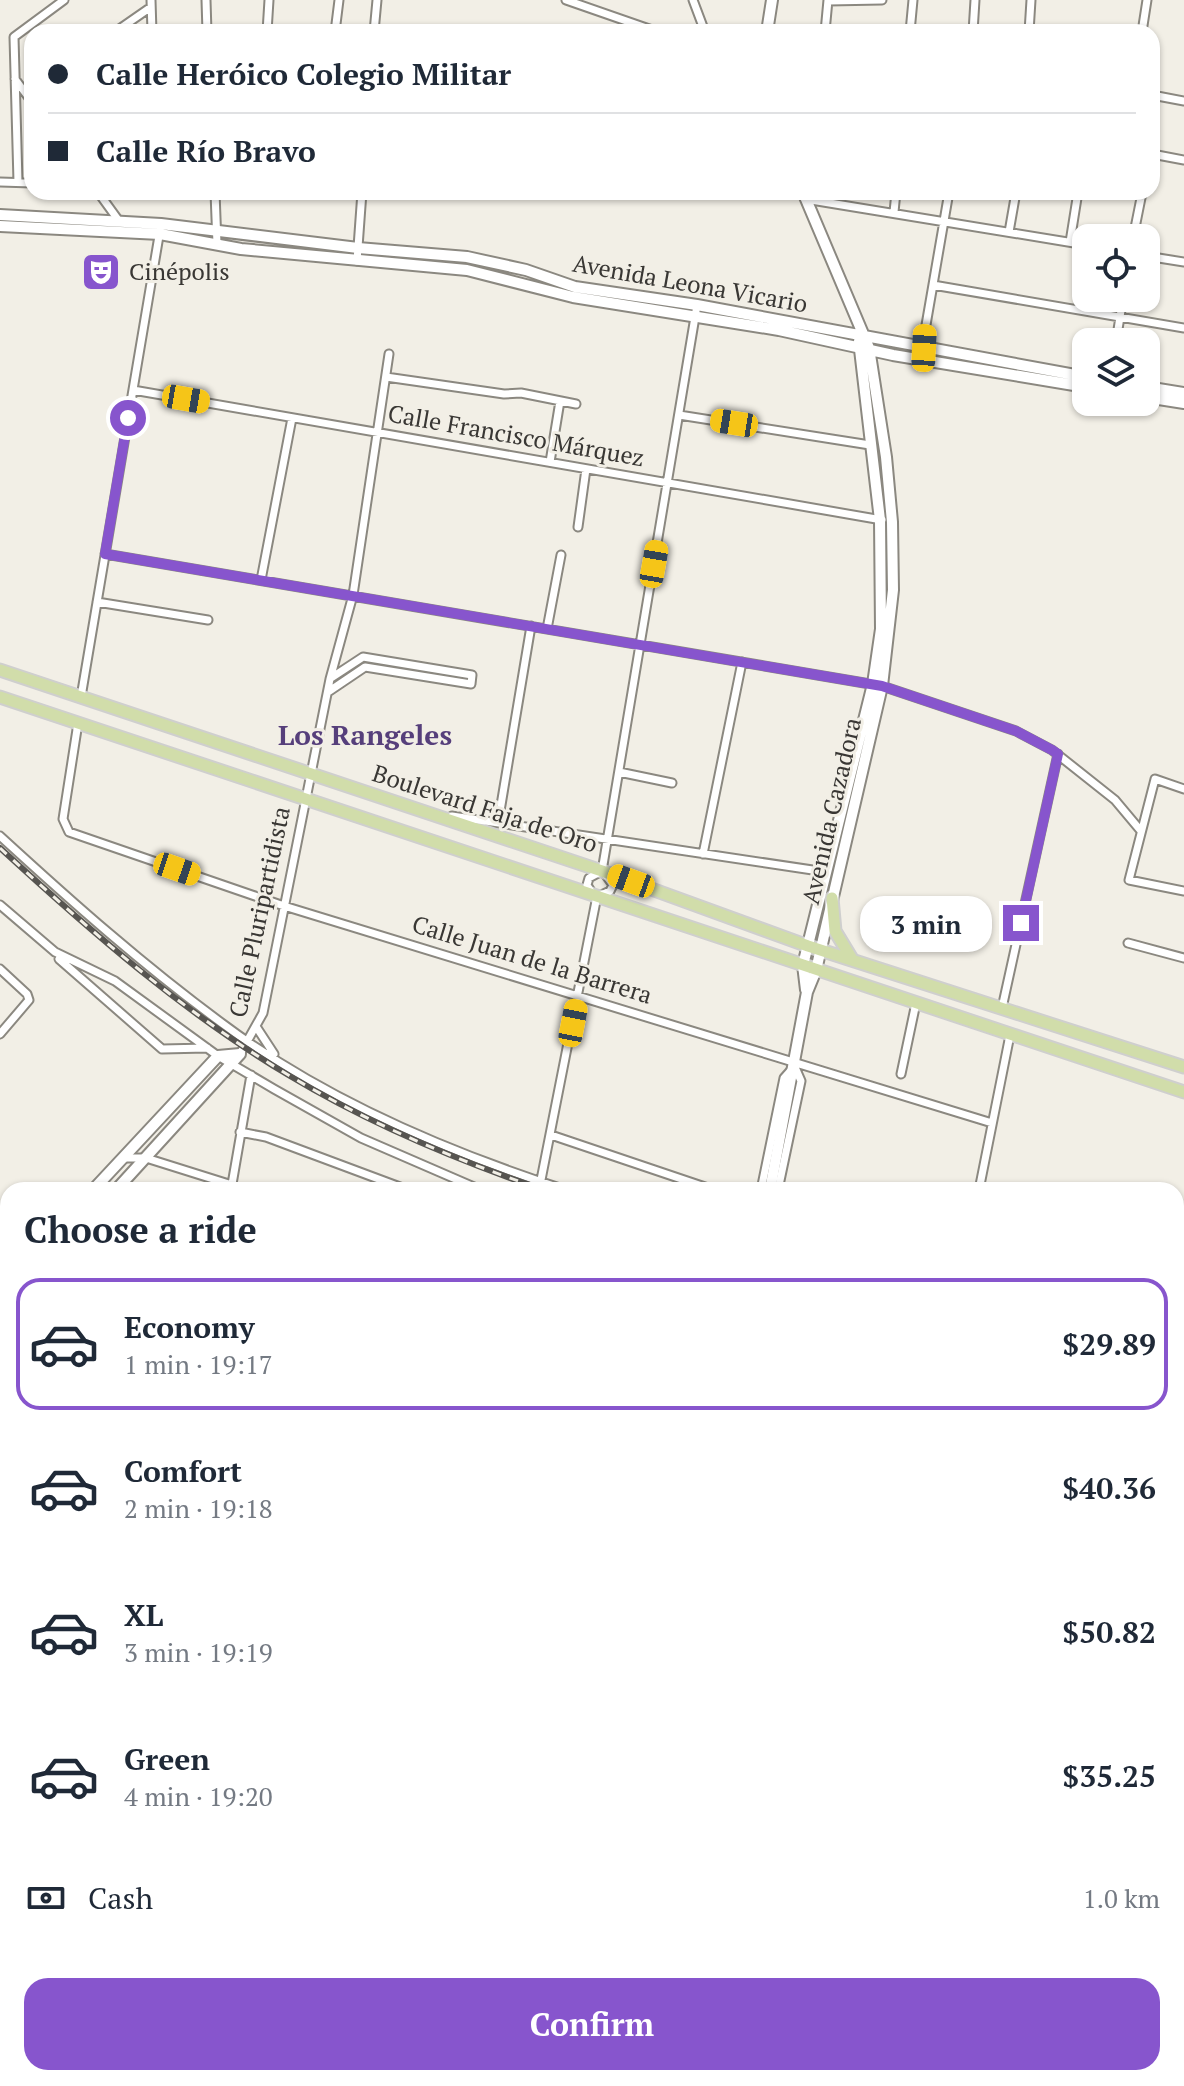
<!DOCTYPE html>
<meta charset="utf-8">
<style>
body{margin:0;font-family:"PT Serif",serif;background:#f6f6f7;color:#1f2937;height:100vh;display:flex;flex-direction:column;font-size:30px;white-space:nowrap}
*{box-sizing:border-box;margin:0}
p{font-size:26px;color:#747a83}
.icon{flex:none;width:44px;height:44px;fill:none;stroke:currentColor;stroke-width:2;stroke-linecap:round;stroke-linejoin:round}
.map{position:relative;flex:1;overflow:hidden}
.panel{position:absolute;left:0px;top:1182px;width:1184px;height:904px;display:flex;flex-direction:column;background:#fff;border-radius:24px 24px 0 0;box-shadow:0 2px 6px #0004}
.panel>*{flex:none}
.top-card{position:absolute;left:24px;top:24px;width:1136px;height:176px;border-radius:24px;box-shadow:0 2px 6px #0004;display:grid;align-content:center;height:176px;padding:0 24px;background:#fff}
.tools{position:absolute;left:1072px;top:224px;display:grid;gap:16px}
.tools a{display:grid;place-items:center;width:88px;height:88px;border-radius:16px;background:#fff;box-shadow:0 2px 6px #0004;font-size:40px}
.end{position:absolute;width:36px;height:36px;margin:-18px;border:10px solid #8755cd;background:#fff;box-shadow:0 0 0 4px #fff}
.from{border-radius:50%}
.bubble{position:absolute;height:56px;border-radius:24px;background:#fff;box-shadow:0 2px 6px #0004;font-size:26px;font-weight:700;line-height:56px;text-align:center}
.car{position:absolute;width:24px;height:48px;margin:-24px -12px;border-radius:10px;box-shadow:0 0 6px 2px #0007;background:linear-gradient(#f5c518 24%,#345 0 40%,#f5c518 0 76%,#345 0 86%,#f5c518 0)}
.top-card b{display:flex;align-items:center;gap:28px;height:76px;font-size:30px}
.top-card b+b{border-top:2px solid #e0e1e3}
.top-card i{width:20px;height:20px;background:#1f2937}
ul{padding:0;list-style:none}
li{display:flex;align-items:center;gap:24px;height:132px;margin:0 16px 12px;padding:0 8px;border:4px solid transparent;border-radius:24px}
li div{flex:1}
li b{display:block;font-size:30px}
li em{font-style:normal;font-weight:700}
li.active{border-color:#8755cd}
li>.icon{width:72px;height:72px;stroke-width:1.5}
h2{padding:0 24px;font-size:36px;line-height:96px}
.pay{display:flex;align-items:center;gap:20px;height:88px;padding:0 24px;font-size:30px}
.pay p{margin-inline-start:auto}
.primary-button{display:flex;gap:16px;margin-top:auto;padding:16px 24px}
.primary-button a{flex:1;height:92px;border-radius:24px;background:#8755cd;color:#fff;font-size:32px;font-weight:700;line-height:92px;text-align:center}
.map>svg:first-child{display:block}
.green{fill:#f3bdb4}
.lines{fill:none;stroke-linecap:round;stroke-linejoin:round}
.street-casing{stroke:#8b8880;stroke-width:11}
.secondary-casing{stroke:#8b8880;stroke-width:14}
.primary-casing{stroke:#cfcfce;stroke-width:15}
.street{stroke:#fff;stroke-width:7}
.secondary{stroke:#fff;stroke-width:10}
.primary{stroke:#d1ddaa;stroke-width:11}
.rail-casing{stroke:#575551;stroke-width:6}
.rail{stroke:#f2efe6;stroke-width:3;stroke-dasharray:9;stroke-linecap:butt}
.route{stroke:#8755cd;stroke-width:10}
.labels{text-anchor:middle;stroke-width:6;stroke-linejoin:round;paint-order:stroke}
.poi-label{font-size:24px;fill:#393734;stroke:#f2efe6;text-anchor:start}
.street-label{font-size:24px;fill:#393734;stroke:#f2efe6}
.quarter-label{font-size:28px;font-weight:bold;fill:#563f7b;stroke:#f2efe6}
</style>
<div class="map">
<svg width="1184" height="2086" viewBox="0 0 1184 2086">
<rect width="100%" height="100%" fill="#f2efe6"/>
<path class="green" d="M 0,1473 L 8,1475 L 8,1610 L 0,1608 Z"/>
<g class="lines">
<g class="street-casing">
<path id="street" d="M 151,0 L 152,32
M 206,0 L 207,32
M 566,0 L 658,32
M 693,0 L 705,32
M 828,1 L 882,0
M 115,32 L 151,7
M 267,32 L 269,0
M 335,32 L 339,0
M 374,32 L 377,0
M 825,32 L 828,0
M 910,32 L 913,0
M 973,32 L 975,0
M 1029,32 L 1031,0
M 1142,32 L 1147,0
M 15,79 L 32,102
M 1152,95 L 1184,101
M 1152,154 L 1184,160
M 0,182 L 32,183
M 18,182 L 14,37 L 64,0
M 98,192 L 119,221
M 215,192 L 217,244
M 805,199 L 1086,245
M 894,212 L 896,192
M 1009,232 L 1016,192
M 1133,238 L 1142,193
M 1070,242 L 1078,192
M 1146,256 L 1184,262
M 357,261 L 362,192
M 933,285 L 1184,328
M 1116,342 L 1123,298
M 924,360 L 926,325 L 949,192
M 386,377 L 504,394 L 521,393 L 576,404
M 133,390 L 882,520
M 679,415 L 870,445
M 550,462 L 560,401
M 578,527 L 586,469
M 105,554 L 882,686 L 1016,731 L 1052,750 L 1115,800 L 1141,831
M 261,580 L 292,418
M 97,602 L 208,620
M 547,629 L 561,555
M 328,692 L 365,667 L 471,684 L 472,675 L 363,657 L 331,678
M 81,697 L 160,230
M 78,723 L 63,819 L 69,832 L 284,906 L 992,1123
M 619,772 L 672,783
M 1184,789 L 1155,779 L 1129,880 L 1184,891
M 452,816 L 826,872
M 498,823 L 531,626
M 0,836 C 72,902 144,966 223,1024 C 323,1099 448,1152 566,1190
M 703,854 L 742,662
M 602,871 L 697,305
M 592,893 L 587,885 L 589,878 L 602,871
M 599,896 L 610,891 L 613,885 L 605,874
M 0,905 L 55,952 L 115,981 L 218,1056 L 274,1089 L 361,1138 L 481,1190
M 1128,943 L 1184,958
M 59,959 L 162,1049 L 207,1048
M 0,969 L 27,994 L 29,1000 L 0,1034
M 1002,1008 L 1058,754
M 257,1028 L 274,1054
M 240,1054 L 263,1013 L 330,679 L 353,595 L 389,354
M 901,1074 L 916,1003
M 240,1132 L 266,1137 L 408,1190
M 551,1135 L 714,1190
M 124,1158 L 146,1158 L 248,1190
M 231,1190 L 251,1075
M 539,1190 L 597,896
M 761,1190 L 784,1078 L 792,1069
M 778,1190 L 801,1081 L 794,1065
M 979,1190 L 1010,1035
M 0,1344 L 8,1346
M 0,1385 L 8,1373
M 1176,1389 L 1184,1392
M 1182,1413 L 1184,1425
M 1176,1448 L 1184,1428
M 0,1464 L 8,1467
M 1176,1543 L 1179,1526
M 1176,1674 L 1184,1677
M 1176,1689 L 1184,1692
M 0,1721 L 8,1727
M 1176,1853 L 1184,1856
M 0,1901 L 8,1839
M 1176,1910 L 1184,1876
M 0,2051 L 3,2026
M 375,2078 L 419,2086
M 57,2086 L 58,2078
M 182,2086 L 182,2078
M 327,2086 L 328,2078
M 476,2086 L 476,2078
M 835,2086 L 836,2078
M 1131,2086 L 1133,2078"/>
</g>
<g class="secondary-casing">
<path id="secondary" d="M 767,32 L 772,0
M 0,215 L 161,224 L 358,248 L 467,257 L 526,270 L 575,287 L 697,305 L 1086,377
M 0,226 L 160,234 L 241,249 L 467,270 L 573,297 L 779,330 L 893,355 L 1086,387
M 1146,387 L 1184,393
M 1146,397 L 1184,403
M 806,990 L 803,965 L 873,684 L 881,629 L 880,520 L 859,341
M 93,1190 L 218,1056 L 240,1054
M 116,1190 L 240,1054
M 770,1190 L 807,992 L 816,970 L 882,686 L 893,590 L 892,522 L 886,457 L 869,348 L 803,192
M 0,1287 L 8,1279
M 0,1313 L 8,1305
M 0,1616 L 8,1618
M 0,1689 L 8,1695
M 0,1706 L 8,1712
M 1176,2009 L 1184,2012
M 970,2078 L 992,2086
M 579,2086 L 581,2078"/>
</g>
<g class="primary-casing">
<path id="primary" d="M 0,670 L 602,871 L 808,946 L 1184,1067
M 0,697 L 1184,1092
M 832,898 L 835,931 L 852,959"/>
</g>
<use href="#street" class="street"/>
<use href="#secondary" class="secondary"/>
<use href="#primary" class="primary"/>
<g class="rail-casing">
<path id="rail" d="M 0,848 C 90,931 184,1013 290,1076 C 370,1124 456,1160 544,1190
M 1176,1399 L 1184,1401"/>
</g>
<use href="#rail" class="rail"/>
</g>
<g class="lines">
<path class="route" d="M 128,418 L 105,554 L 882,686 L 1016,731 L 1052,750 L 1058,754 L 1021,923"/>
</g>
<defs>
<g id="theatre-square" transform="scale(2)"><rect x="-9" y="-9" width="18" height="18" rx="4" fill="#8755cd" stroke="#f2efe6"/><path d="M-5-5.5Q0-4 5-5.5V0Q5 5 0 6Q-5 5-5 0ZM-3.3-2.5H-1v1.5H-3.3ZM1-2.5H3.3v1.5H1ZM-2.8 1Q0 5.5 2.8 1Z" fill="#fff"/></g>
</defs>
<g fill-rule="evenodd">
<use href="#theatre-square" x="101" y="272"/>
</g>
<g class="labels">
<g class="poi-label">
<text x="129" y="280">Cinépolis</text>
</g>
<g class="street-label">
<text transform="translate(690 284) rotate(10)" y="8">Avenida Leona Vicario</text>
<text transform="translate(516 436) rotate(10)" y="8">Calle Francisco Márquez</text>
<text transform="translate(485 809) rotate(18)" y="8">Boulevard Faja de Oro</text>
<text transform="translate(832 811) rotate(-77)" y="8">Avenida Cazadora</text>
<text transform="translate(260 912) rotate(-78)" y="8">Calle Pluripartidista</text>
<text transform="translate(532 960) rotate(17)" y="8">Calle Juan de la Barrera</text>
</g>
<g class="quarter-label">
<text x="365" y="745">Los Rangeles</text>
</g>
</g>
</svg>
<div class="tools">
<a><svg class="icon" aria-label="locate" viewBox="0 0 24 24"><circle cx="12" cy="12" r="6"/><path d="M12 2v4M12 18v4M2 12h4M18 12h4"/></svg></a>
<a><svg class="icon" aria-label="layers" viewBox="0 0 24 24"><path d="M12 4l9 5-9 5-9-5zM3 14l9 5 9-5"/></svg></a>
</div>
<i class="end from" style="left:128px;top:418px"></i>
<i class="end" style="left:1021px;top:923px"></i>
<div class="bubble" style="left:860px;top:896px;width:132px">3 min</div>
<i class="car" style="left:924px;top:348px;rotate:3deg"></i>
<i class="car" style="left:186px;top:399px;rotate:100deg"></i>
<i class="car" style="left:734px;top:423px;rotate:279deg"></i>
<i class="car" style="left:654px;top:564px;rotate:10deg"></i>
<i class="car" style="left:177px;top:869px;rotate:109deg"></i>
<i class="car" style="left:631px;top:881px;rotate:290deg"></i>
<i class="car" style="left:573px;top:1023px;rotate:11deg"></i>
<div class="top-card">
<b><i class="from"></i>Calle Heróico Colegio Militar</b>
<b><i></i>Calle Río Bravo</b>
</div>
<section class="panel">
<h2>Choose a ride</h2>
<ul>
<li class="active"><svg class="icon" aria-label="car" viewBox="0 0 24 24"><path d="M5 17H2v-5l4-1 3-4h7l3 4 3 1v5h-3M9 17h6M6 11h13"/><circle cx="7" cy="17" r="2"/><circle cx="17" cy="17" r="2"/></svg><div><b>Economy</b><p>1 min · 19:17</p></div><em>$29.89</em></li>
<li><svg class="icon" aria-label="car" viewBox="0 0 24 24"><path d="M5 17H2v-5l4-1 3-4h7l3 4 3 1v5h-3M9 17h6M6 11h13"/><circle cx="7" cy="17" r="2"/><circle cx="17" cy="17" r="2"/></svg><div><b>Comfort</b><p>2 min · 19:18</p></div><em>$40.36</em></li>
<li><svg class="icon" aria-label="car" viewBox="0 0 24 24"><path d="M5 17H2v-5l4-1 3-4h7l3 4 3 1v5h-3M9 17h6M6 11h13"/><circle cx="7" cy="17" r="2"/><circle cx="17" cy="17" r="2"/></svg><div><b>XL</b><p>3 min · 19:19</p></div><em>$50.82</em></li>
<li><svg class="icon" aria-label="car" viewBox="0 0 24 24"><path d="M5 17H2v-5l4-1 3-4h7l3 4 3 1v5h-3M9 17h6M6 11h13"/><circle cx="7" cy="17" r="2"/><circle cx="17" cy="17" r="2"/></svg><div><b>Green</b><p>4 min · 19:20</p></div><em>$35.25</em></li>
</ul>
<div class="pay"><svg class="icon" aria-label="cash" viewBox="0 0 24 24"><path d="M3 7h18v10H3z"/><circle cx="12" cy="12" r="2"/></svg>Cash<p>1.0 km</p></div>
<div class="primary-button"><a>Confirm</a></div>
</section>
</div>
